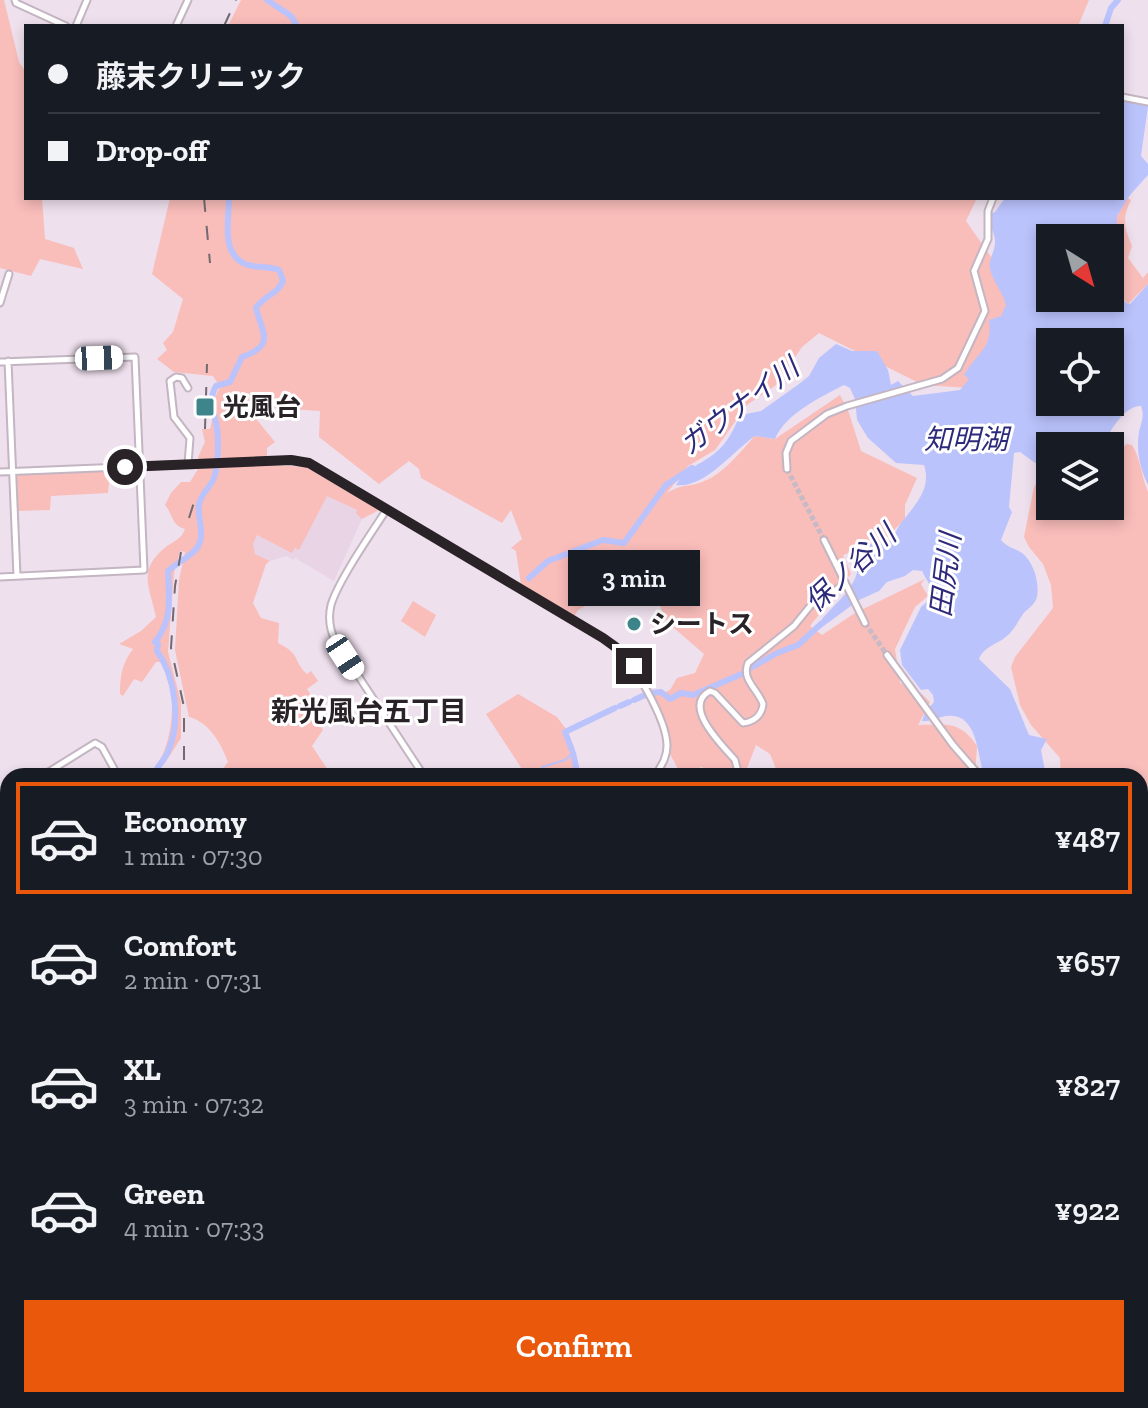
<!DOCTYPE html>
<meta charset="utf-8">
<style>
body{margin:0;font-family:"Zilla Slab","Noto Sans JP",serif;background:#242831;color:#f1f3f6;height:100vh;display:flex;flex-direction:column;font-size:30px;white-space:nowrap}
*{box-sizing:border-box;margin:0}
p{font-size:26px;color:#9ea1a6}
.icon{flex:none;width:44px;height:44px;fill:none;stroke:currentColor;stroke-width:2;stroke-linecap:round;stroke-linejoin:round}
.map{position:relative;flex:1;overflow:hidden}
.details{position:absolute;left:0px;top:768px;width:1148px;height:640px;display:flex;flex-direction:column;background:#171b24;border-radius:24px 24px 0 0;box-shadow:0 4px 12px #0003}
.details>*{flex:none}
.hud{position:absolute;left:24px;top:24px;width:1100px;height:176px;border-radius:0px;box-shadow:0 4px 12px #0003;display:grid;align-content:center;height:176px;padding:0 24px;background:#171b24}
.needle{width:52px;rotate:143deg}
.tools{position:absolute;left:1036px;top:224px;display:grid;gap:16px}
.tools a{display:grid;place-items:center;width:88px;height:88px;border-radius:0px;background:#171b24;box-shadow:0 4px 12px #0003;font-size:40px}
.end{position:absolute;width:36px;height:36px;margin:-18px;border:10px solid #292328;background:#fff;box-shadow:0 0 0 4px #fff}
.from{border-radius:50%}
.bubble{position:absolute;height:56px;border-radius:0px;background:#171b24;box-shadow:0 4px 12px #0003;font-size:26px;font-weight:600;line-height:56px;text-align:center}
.car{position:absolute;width:24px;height:48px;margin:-24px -12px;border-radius:10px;box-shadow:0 0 6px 2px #0007;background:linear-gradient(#fff 24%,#345 0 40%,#fff 0 76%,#345 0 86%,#fff 0)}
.hud b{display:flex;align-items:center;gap:28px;height:76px;font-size:30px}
.hud b+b{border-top:2px solid #363941}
.hud i{width:20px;height:20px;background:#f1f3f6}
ul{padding:14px 0 0;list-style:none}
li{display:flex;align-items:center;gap:24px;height:112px;margin:0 16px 12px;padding:0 8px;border:4px solid transparent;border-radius:0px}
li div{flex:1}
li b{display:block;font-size:30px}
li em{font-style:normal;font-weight:600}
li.on{border-color:#ea580c}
li>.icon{width:72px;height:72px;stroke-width:1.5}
.button{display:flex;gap:16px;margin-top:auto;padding:16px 24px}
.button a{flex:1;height:92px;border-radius:0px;background:#ea580c;color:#fff;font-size:32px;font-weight:600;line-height:92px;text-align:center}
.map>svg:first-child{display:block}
.built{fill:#e9d4e6}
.green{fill:#f9bdba}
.water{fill:#bbc3fd;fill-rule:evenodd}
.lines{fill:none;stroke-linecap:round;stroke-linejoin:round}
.stream{stroke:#bbc3fd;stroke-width:2}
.river{stroke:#bbc3fd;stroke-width:6}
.secondary-tunnel{stroke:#c7bac6;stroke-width:5;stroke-dasharray:5 2.5;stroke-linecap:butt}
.secondary-casing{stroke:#c3b5c1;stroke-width:9}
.highway-casing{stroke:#c3b5c1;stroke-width:12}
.secondary{stroke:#fff;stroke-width:5}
.highway{stroke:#fff;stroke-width:8}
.rail{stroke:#736971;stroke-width:2;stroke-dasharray:14 14;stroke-linecap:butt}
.secondary-bridge-casing{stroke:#c3b5c1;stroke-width:9;stroke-linecap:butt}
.secondary-bridge{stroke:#fff;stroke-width:5}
.route{stroke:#292328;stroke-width:10}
.poi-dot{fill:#3d858a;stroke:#fff;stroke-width:3}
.labels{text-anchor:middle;stroke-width:6;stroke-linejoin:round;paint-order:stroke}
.poi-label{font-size:26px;font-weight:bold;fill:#292328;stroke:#fff;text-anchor:start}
.water-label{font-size:28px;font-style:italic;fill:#2e2a7b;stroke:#fff}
.neighbourhood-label{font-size:28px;font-weight:bold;fill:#292328;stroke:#fff}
</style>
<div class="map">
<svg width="1148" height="1408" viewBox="0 0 1148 1408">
<rect width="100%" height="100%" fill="#efe0ed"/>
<path class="built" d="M 326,495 L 357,510 L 362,519 L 334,581 L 295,558 L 293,560 L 287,556 L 270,561 L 255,554 L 253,544 L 257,534 Z"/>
<path class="green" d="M 0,0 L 4,0 L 19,62 L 26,72 L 26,198 L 42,198 L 45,239 L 74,248 L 83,269 L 40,259 L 31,276 L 0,268 Z
M 241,0 L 1089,0 L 1078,26 L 228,26 Z
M 170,198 L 977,198 L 966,221 L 1008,281 L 1011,311 L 969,388 L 923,385 L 819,333 L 802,347 L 776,385 L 747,405 L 715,450 L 688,466 L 667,493 C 684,483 686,488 702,482 C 724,474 740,452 755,436 L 775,439 L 840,395 L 849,413 L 861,451 L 917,478 L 905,505 L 905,519 L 884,540 L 843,555 L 851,574 L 810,626 L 822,635 L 855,613 L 925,579 L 921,584 L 928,596 L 915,607 L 895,649 L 900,683 L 923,695 L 930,702 L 918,725 C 947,725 959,720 977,746 L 975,776 L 779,776 L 770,754 L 756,745 L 744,776 L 735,776 L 739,763 L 706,721 L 703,700 L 708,696 L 714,696 C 726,707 734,728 752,724 L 765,708 C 763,691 748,684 748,667 C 764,648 787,637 802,617 L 799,615 C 783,634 761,645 743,664 L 743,678 L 760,704 C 760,713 754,720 744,720 L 740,718 L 717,691 L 707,690 C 673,709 728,745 734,764 C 735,769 734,771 732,776 L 715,776 L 702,767 L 686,772 L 678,769 L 670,754 L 667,730 L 651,694 L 658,693 L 668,699 L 663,693 L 670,690 L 677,678 L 695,673 L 704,654 L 666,621 L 655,592 L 591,584 L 606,594 L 578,610 L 574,617 L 521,585 L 516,551 L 511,548 L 522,539 L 511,510 L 502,523 L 421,478 L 419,469 L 409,461 L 379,484 L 319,437 L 320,411 L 259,407 L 253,415 L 275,442 L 267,448 L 267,457 L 255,458 L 256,464 L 306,467 L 379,510 L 362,519 L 356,513 L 357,510 L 327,496 L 299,550 L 295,548 L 292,553 L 257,535 L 253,544 L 255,554 L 270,561 L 266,564 L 253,603 L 261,618 L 279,623 L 278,643 C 302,655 292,660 307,674 L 311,671 L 318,681 L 307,689 L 320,709 L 314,714 L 323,730 L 312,746 L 332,776 L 223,776 L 222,770 L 228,762 C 221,743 209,722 189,717 L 175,650 L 179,580 L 185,552 L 180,551 L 174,573 L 168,652 L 181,702 L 181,738 L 165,763 L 159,761 C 173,741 179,681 160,662 L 156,662 L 142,682 L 134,679 L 123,696 L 120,694 C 120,676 122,663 133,649 L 119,644 L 141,631 L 156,617 C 149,585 137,570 167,546 C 175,541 182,538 185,529 C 171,525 173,514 165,505 L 171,493 L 181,482 L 190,482 L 198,469 L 204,469 L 198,457 L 205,442 L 202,429 L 210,429 C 214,415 212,398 220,387 L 213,376 L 174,372 L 157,359 L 167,350 L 163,343 L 173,332 L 183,299 L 152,274 Z
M 1128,198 L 1131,200 C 1122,218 1124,227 1132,246 L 1128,258 L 1143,278 L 1148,272 L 1148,284 L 1128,304 L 1120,295 L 1122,282 L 1116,265 L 1117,216 Z
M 1126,444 L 1132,445 C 1141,459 1141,476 1148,492 L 1148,942 L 1140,930 L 1140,776 L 1061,776 L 1060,758 L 1031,725 L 1020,705 L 1011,667 L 1015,657 L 1053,608 L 1051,585 L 1043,564 L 1029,547 L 1024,537 L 1034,487 L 1039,478 L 1050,472 L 1050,506 L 1110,506 L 1110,466 Z
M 110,471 L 108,493 L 51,496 L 50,510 L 17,511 L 17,474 Z
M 413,601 L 436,615 L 425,637 L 401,621 Z
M 518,694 L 557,717 L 566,729 L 563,733 L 572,752 L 570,756 L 573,754 L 577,776 L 537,776 L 537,772 L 535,776 L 528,776 L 522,769 L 486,714 Z
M 1140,1013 L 1148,1023 L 1148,1390 L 1140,1395 Z
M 0,1366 L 8,1369 L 8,1400 L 109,1400 L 111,1408 L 0,1408 Z
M 261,1400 L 1130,1400 L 1121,1404 L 1124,1408 L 259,1408 Z"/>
<path class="water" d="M 1122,100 L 1148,106 L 1141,156 L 1148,164 L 1148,175 L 1130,195 L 1117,216 L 1116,265 L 1122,280 L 1120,295 L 1126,303 L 1130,304 L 1148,284 L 1148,485 C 1140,468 1136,452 1139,432 C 1141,423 1145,416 1141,406 C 1123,406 1111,431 1102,446 L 1050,446 L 1050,468 L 1038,465 L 1020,452 L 1014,453 L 1009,507 L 1012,512 L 1001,540 C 1008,548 1015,548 1022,553 C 1034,562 1041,586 1036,600 C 1033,606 1027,609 1023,614 C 1018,621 1015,629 1008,635 C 999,644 984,646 979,659 L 1010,689 L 1029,735 L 1047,739 L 1041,750 L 1046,776 L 984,776 C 978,758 978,718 953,716 C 943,714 932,722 922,721 L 925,712 L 934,702 L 933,695 L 928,689 L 921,690 L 902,665 L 900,650 L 921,607 L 935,595 L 922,571 L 913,570 L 905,576 L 887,582 L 879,591 L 859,600 L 821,628 L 815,629 C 827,608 854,594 858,568 L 849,556 L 863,553 L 872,543 C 873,543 884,544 885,543 C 894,540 896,529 901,523 C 915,505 932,489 924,465 L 896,463 L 868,438 L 857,420 L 855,399 L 850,388 L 844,385 C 821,397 785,414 775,439 L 755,436 C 732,452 704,489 676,485 C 690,464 698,467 715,453 C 727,444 734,429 740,415 L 761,411 L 799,384 L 809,376 L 819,358 L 836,344 L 852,351 L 877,351 L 888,370 L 891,385 L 898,381 L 913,396 L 960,390 L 969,379 L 964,375 C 977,352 993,349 989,320 L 1001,316 L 1006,305 C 1003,292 993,282 990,269 C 988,261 994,253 995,244 C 996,232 988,227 989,214 L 995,212 L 1005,198 L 1122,198 ZM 1050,238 L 1110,238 L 1110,298 L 1050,298 ZM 1050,342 L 1110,342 L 1110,402 L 1050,402 Z"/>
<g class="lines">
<path class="stream" d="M 536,776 L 542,767 L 565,760 L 573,753
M 171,1408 L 171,1400"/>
<path class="river" d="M 267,0 L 291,16 L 297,26
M 1105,26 L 1111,8 L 1118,0
M 529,578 L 548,561 L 603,540 L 624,543 L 666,485 L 692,468
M 747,670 L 777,653 L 798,645 L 821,624
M 650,693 L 661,692 L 670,699 L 681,693 L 693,695 L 744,673
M 634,700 L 645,695
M 620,706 L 629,702
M 567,731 L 615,708
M 565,732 L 572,750
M 573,753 L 578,776
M 153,776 C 157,766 166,759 169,749 C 181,720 175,676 157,651 L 158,644 L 155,642 C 173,620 169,597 168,571 C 178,561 196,555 200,542 C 204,530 197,517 199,505 C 201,493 210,488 214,478 C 218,466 219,441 217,428 C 215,413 207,402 216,386 L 230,382 L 242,357 C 275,345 263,335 256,308 C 263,296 280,293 283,280 L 279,270 C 269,266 259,268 248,265 C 220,256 229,221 229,198
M 0,1230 L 8,1225"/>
<path class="secondary-tunnel" d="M 787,469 L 824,540
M 865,623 L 887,655"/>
<g class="secondary-casing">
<path id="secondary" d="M 15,0 L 16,3 L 66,26
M 76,26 L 87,0
M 176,26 L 188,0
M 1122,97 L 1148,102
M 0,303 L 9,274
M 8,361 L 17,576
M 0,362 L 135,357 L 144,570 L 0,577
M 188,388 L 182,378 L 176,377 L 170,381 L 174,417 L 190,438 L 188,464
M 244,462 L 295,460 L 313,465 L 613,644 C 633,661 667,720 667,746 C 667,758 661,766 655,776
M 787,469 L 786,453 L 791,441 L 827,414 L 847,406 L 942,379 L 958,368 L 985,311 L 974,271 L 988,239 L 988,211 L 993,198
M 0,472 L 195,464
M 387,509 C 372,532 338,581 331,605 C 328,618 330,631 336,642 L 424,776
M 824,540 L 865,623
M 887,655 L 953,745 L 980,776
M 42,776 L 95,743 L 102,747 L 118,776
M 734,776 L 737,768 L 735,760 C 723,746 681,706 710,691 L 715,693 L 743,723 C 753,722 762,716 763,704 C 758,689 741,680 748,663 L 794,626 L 811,605 L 827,598 L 845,582
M 0,801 L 8,796
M 1140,1026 L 1148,1036"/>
</g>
<g class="highway-casing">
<path id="highway" d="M 0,1073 L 8,1095
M 94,1400 L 95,1408"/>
</g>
<use href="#secondary" class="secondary"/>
<use href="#highway" class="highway"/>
<path class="rail" d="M 224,26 L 236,0
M 204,198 L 210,263
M 205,429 L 207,364
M 189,518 L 197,493
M 181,552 L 175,586 L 171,648 L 184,707 L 184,776"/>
<g class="secondary-bridge-casing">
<path id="secondary-bridge" d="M 195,464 L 244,462"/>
</g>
<use href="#secondary-bridge" class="secondary-bridge"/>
</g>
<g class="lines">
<path class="route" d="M 125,467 L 291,460 L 309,463 L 603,638 L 625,654 L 634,666"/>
</g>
<g class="poi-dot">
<rect x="195" y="397" width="20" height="20" rx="4"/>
<circle cx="634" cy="624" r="8"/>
</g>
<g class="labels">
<g class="poi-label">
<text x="223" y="416">光風台</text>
<text x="650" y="633">シートス</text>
</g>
<g class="water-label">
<text transform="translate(739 406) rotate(-37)" y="10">ガウナイ川</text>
<text x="966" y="449">知明湖</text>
<text transform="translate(850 568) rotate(-43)" y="10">保ノ谷川</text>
<text transform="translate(945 575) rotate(-83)" y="10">田尻川</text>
</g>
<g class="neighbourhood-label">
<text x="369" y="721">新光風台五丁目</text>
</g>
</g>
</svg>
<div class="tools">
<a><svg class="needle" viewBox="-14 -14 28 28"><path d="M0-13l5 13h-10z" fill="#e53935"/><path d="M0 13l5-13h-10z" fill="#9ea1a6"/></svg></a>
<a><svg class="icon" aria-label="locate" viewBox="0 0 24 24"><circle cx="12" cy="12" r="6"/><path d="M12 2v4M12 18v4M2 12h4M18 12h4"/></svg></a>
<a><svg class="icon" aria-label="layers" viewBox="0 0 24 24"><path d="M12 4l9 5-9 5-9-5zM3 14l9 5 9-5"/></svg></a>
</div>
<i class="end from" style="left:125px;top:467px"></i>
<i class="end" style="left:634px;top:666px"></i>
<div class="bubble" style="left:568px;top:550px;width:132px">3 min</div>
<i class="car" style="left:99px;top:358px;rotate:88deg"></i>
<i class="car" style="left:345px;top:657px;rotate:147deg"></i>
<div class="hud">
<b><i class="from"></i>藤末クリニック</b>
<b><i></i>Drop-off</b>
</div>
<section class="details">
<ul>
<li class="on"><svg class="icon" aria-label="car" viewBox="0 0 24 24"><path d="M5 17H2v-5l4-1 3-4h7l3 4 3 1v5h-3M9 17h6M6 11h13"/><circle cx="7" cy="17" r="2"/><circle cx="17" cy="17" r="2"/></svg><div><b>Economy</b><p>1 min · 07:30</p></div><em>¥487</em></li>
<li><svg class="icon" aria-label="car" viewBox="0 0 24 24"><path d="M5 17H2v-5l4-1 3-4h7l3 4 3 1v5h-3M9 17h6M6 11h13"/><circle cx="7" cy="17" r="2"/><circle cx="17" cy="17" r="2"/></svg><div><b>Comfort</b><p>2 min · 07:31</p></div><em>¥657</em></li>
<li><svg class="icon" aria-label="car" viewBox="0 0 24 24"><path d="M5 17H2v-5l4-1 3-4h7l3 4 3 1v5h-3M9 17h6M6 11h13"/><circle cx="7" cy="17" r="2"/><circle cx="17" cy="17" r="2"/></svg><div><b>XL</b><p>3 min · 07:32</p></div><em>¥827</em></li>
<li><svg class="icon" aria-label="car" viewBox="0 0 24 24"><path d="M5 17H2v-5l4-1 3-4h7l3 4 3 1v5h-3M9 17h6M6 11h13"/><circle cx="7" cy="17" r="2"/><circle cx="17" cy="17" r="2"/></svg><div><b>Green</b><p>4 min · 07:33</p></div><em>¥922</em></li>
</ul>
<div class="button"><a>Confirm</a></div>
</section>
</div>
